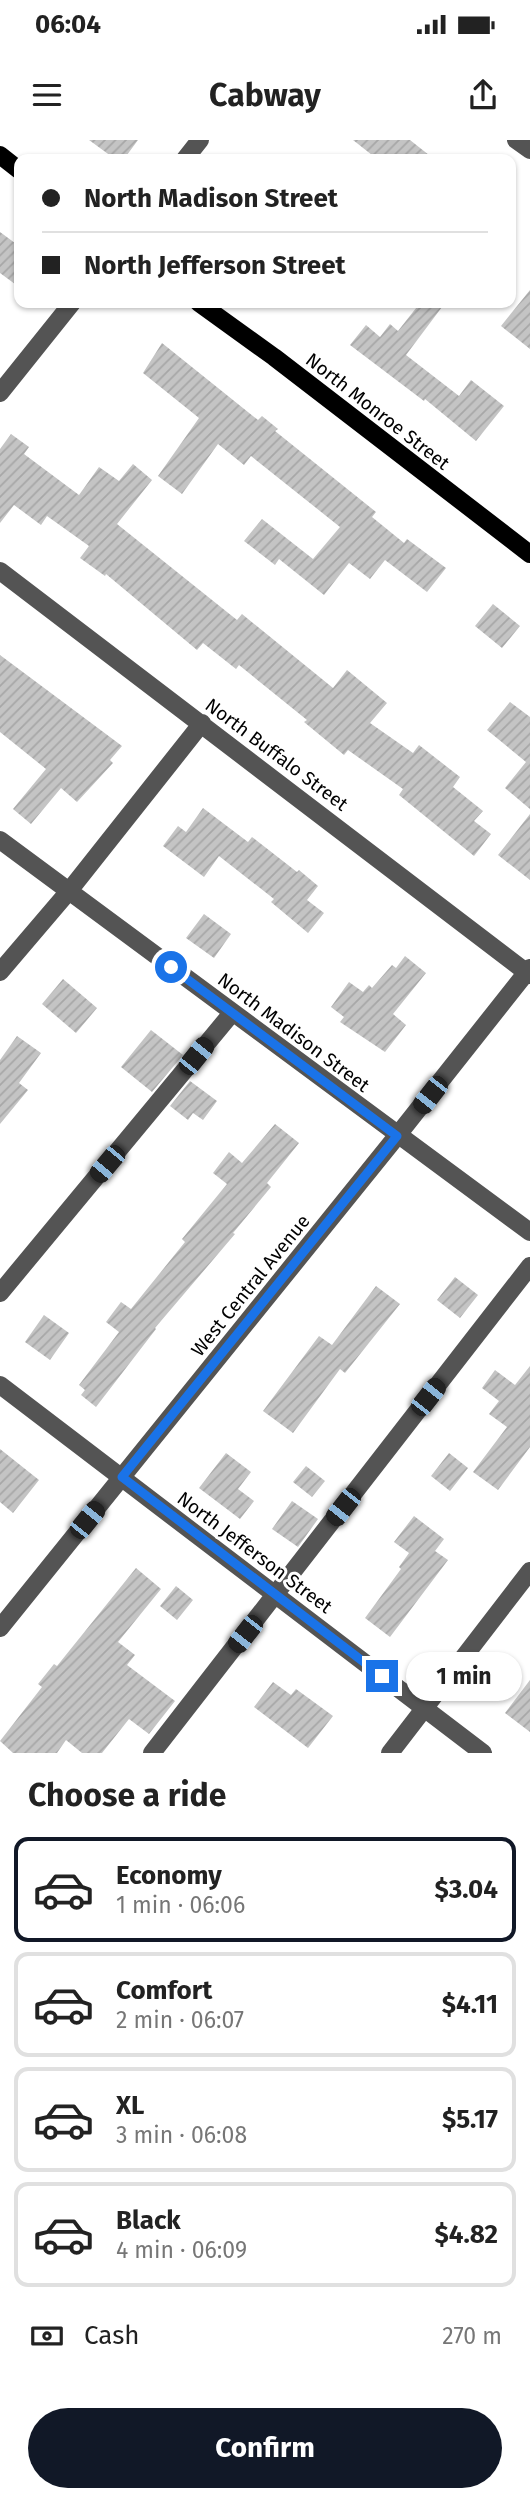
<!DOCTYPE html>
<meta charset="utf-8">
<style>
body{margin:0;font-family:"Fira Sans",sans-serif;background:#f6f6f6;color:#222;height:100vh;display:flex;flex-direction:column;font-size:26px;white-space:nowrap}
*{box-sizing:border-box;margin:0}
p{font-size:23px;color:#767676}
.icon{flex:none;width:38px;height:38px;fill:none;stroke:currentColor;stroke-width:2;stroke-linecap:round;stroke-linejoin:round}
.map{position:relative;height:1613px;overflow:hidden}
.panel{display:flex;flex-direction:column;background:#fff;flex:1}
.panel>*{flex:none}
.guide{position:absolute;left:14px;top:14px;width:502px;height:154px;border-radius:14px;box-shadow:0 2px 5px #0004;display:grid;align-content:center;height:154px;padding:0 28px;background:#fff}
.end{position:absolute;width:32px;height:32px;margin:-16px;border:9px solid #1a73e8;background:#fff;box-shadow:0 0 0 4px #fff}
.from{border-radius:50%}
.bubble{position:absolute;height:49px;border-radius:24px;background:#fff;box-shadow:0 2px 5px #0004;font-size:23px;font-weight:700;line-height:49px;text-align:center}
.car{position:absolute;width:21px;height:42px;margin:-21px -10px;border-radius:9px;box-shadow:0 0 5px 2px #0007;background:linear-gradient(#222 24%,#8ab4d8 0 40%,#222 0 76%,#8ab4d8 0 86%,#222 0)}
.guide b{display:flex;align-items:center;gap:24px;height:66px;font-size:26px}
.guide b+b{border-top:2px solid #e0e0e0}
.guide i{width:18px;height:18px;background:#222}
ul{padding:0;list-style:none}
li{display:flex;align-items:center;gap:21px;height:105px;margin:0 14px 10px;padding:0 14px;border:4px solid #e0e0e0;border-radius:14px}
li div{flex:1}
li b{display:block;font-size:26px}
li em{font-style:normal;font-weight:700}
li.on{border-color:#111827}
li>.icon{width:63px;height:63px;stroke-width:1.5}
h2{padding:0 28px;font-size:32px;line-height:84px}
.pay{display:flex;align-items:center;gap:18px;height:77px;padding:0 28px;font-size:26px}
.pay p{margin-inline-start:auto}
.primary-button{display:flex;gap:14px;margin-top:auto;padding:14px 28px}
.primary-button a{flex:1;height:80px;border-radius:42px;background:#111827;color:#fff;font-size:28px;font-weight:700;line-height:80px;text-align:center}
.status{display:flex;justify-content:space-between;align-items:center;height:49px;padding:0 35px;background:#fff;direction:ltr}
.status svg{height:19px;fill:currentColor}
header{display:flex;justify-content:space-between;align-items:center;height:91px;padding:0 28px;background:#fff;font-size:32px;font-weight:700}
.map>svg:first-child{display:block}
.building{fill:url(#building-hatch)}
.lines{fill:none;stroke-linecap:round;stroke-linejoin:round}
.minor{stroke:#545454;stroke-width:18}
.major{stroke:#000;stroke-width:18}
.route{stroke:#1a73e8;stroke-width:9}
.labels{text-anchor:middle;stroke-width:6;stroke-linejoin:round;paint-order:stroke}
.street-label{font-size:19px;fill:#000;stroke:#fff}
</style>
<div class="status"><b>06:04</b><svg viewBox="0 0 49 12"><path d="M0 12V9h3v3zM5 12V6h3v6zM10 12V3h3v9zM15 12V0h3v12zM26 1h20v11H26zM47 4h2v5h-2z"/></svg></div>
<header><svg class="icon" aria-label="menu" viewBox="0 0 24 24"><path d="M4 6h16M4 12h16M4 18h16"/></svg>Cabway<svg class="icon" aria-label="share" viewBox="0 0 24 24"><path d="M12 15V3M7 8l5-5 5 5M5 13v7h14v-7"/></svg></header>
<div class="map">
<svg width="530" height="1613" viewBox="0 0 530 1613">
<defs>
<pattern id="building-hatch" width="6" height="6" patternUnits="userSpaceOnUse" patternTransform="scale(1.75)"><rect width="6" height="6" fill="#c4c4c4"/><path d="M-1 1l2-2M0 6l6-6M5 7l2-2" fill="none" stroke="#a7a7a7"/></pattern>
</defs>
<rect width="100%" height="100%" fill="#fff"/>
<path class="building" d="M 89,0 L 138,0 L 124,19 L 115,19 Z
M 353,0 L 410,0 L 434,19 L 377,19 Z
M 0,92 L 19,106 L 19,147 L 0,133 Z
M 530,150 L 530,209 L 501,186 Z
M 420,163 L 445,163 L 406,215 L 459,256 L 471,240 L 504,266 L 476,301 L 425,259 L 424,261 L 350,205 L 366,185 L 380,197 L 390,184 L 398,191 Z
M 162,203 L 258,280 L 262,276 L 278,289 L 275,291 L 376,372 L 372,377 L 404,403 L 407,399 L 446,428 L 427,452 L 385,420 L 370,439 L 349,423 L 324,455 L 279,419 L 275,425 L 244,401 L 262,379 L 313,419 L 340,387 L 251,316 L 244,325 L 218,304 L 182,354 L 158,336 L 199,278 L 143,233 Z
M 11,294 L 29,307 L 24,314 L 79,355 L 99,327 L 119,341 L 133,324 L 152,340 L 117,384 L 237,480 L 242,474 L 333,548 L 347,530 L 387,563 L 370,583 L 413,613 L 419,605 L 460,637 L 453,647 L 483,671 L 474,681 L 491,694 L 474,716 L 399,655 L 403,649 L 348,610 L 344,615 L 304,582 L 307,580 L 239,525 L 236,529 L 203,503 L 197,510 L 106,434 L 105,436 L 80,418 L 89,406 L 47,376 L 41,385 L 14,365 L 0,383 L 0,309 Z
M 493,464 L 520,486 L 502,508 L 475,486 Z
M 0,515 L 122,606 L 110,620 L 113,623 L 77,662 L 61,648 L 31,684 L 13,669 L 46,629 L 0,592 Z
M 510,562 L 530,577 L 530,669 L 505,648 L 526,622 L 487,590 Z
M 203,668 L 248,702 L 252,697 L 297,732 L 299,730 L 318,746 L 307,760 L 324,773 L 308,793 L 271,762 L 274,759 L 219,716 L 204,737 L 163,706 L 178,686 L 186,692 Z
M 530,674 L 530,740 L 498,715 Z
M 204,774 L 231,794 L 214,818 L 186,798 Z
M 405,816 L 426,833 L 393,874 L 406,885 L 385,912 L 340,882 L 344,877 L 331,867 L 349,842 L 363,852 L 369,845 L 372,848 L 392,825 L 396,828 Z
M 63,839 L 97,868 L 76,893 L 42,864 Z
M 151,890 L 183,915 L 152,952 L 121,927 Z
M 17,896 L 41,913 L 19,943 L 28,950 L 0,984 L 0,920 Z
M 190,941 L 217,961 L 203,980 L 193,973 L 188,980 L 170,966 Z
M 275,984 L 299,1003 L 267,1043 L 271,1047 L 233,1093 L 235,1094 L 155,1188 L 156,1189 L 96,1267 L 81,1255 L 85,1250 L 79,1245 L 119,1192 L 106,1182 L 121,1162 L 131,1169 L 185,1102 L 182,1099 L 227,1044 L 213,1033 L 229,1012 L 242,1023 Z
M 455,1137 L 478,1155 L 460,1178 L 437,1160 Z
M 376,1146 L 400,1164 L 345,1233 L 340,1229 L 293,1293 L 263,1271 L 319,1196 L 332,1205 Z
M 44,1175 L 69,1193 L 50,1220 L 25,1202 Z
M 530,1226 L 530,1307 L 498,1350 L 473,1332 L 507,1287 L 489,1274 L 499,1261 L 482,1248 L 495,1230 L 515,1245 Z
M 0,1309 L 39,1340 L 13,1373 L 0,1362 Z
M 226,1313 L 251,1332 L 238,1349 L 254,1361 L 240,1379 L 199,1348 Z
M 449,1313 L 468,1328 L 450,1351 L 431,1336 Z
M 306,1326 L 325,1341 L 312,1357 L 293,1342 Z
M 292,1361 L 318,1379 L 298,1407 L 272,1389 Z
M 414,1376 L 444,1399 L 435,1411 L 448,1420 L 390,1497 L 365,1478 L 401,1429 L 399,1427 L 409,1413 L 394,1402 Z
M 136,1428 L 161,1449 L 118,1502 L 135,1515 L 127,1525 L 175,1561 L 149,1594 L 129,1579 L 102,1613 L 82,1613 L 66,1600 L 57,1613 L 13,1613 L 0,1601 L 42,1547 L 38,1544 L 54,1524 L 57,1526 Z
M 176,1446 L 193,1460 L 177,1480 L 160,1466 Z
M 530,1540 L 530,1592 L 505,1573 Z
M 273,1542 L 291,1555 L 296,1549 L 333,1576 L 308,1608 L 254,1567 Z"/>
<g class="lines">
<path class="minor" d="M 516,0 L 530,10
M 185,19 L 200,0
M 0,253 L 72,163
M 0,431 L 530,835
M 0,700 L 530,1092
M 0,832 L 69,751 L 202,583
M 0,1153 L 232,873
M 0,1245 L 483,1613
M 0,1488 L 397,996 L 530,828
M 152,1613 L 530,1126
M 390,1613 L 530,1431"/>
<path class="major" d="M 0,15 L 19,30
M 199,163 L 274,217 L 530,414"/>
</g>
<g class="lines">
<path class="route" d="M 171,827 L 397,996 L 122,1337 L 382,1536"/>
</g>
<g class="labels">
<g class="street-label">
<text transform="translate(378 271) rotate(38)" y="7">North Monroe Street</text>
<text transform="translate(277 614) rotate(37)" y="7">North Buffalo Street</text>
<text transform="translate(294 892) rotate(37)" y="7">North Madison Street</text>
<text transform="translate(250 1145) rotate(-51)" y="7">West Central Avenue</text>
<text transform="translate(255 1412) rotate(37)" y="7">North Jefferson Street</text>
</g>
</g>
</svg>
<i class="end from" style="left:171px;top:827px"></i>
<i class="end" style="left:382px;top:1536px"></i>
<div class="bubble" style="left:406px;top:1512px;width:116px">1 min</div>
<i class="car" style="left:196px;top:916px;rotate:39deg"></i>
<i class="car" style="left:430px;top:955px;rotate:218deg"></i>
<i class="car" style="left:107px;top:1024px;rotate:220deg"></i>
<i class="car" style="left:428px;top:1257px;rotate:38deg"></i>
<i class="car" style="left:343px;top:1367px;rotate:218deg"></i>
<i class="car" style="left:87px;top:1380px;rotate:39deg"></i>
<i class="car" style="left:245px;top:1494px;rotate:218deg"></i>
<div class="guide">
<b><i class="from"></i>North Madison Street</b>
<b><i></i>North Jefferson Street</b>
</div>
</div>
<section class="panel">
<h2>Choose a ride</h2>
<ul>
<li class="on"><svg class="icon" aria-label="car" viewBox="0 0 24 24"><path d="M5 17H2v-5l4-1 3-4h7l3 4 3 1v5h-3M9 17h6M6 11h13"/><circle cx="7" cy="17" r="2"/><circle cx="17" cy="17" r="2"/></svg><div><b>Economy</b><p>1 min · 06:06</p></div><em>$3.04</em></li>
<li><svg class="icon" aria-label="car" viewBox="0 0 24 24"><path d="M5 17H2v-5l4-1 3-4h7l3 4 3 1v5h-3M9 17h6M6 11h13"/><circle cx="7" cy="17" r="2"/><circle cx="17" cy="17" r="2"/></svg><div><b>Comfort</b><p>2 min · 06:07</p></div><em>$4.11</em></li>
<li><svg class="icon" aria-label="car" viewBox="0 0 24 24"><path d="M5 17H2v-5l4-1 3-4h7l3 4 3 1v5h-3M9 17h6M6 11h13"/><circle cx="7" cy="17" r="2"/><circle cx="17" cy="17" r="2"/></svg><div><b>XL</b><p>3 min · 06:08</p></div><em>$5.17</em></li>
<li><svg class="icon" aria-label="car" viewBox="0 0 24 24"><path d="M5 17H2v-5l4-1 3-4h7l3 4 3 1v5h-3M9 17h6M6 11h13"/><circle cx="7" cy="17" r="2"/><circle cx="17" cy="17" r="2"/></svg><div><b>Black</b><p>4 min · 06:09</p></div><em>$4.82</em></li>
</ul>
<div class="pay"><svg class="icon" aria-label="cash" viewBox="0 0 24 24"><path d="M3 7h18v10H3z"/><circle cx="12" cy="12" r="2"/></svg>Cash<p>270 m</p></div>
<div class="primary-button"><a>Confirm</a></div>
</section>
